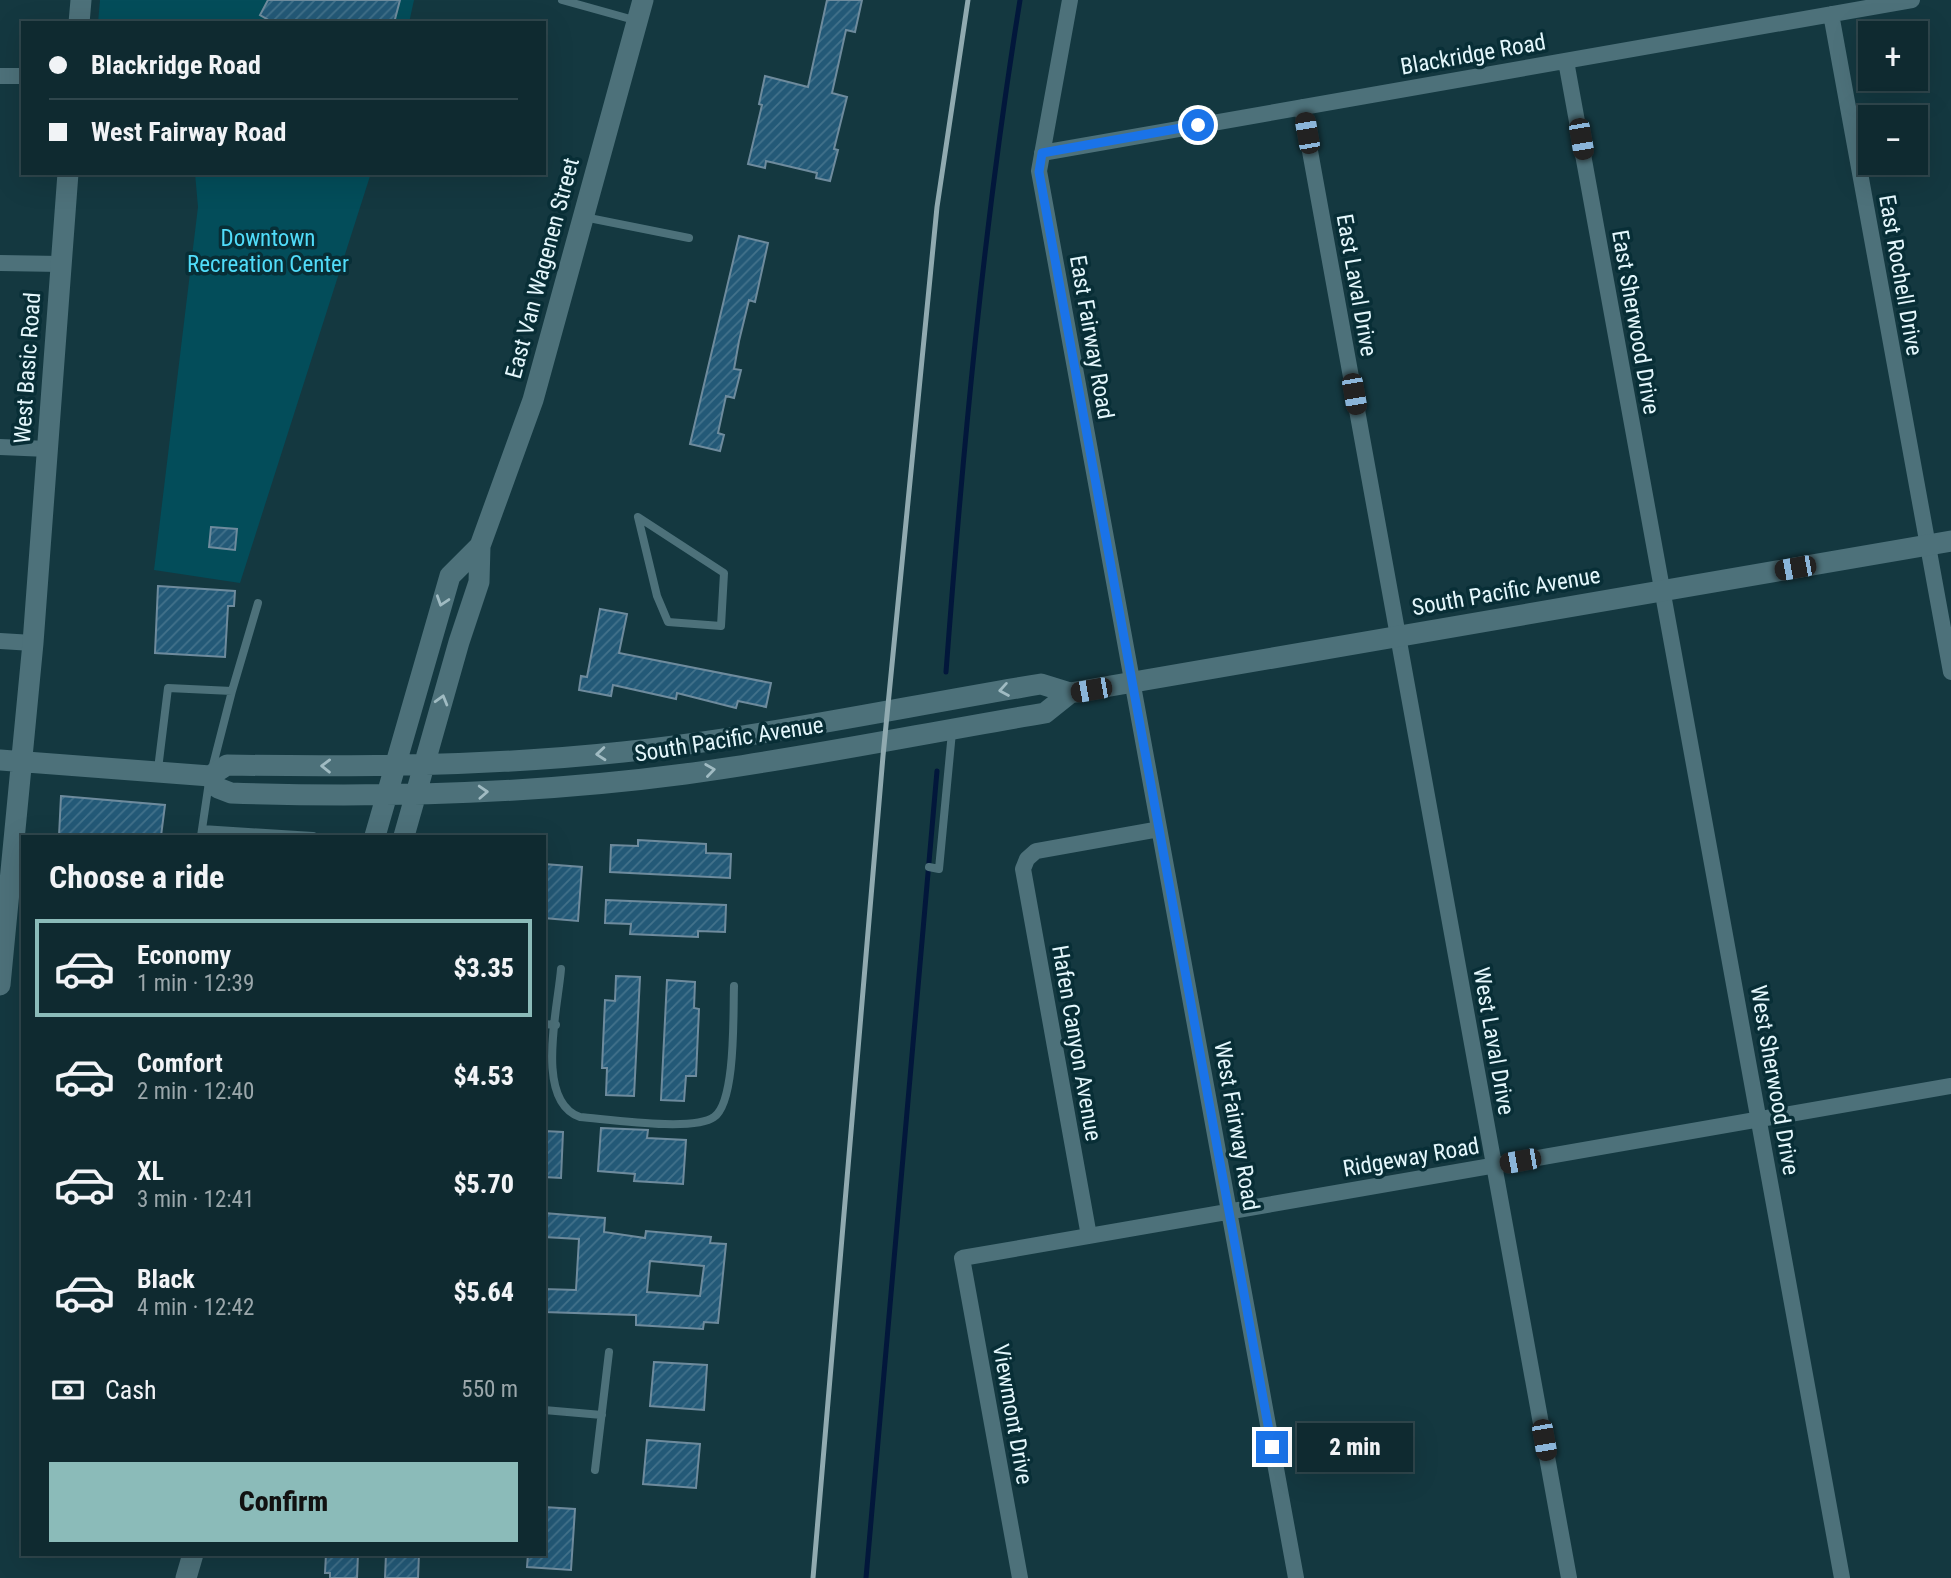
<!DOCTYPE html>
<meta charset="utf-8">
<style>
body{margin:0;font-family:"Roboto Condensed",sans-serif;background:#183238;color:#f1f3f6;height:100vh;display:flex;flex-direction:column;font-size:26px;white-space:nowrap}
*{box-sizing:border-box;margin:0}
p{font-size:23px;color:#9ba7ab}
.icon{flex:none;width:38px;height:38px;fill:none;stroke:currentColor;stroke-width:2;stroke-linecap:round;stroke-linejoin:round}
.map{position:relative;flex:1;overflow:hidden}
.drawer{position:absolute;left:21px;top:835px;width:525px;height:721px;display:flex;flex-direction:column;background:#0f2a30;border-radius:0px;box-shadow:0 7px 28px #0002,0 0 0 2px #2f464c}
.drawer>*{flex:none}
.top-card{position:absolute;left:21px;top:21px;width:525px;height:154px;border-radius:0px;box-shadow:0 7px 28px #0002,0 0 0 2px #2f464c;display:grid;align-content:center;height:154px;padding:0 28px;background:#0f2a30}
.buttons{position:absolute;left:1858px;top:21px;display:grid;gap:14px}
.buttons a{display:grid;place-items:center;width:70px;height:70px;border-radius:0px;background:#0f2a30;box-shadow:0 7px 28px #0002,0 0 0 2px #2f464c;font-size:35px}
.end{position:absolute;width:32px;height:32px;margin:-16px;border:9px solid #1a73e8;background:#fff;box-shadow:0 0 0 4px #fff}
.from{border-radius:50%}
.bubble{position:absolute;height:49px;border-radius:0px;background:#0f2a30;box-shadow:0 7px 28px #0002,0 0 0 2px #2f464c;font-size:23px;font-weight:800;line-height:49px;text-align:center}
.car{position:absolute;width:21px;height:42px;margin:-21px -10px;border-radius:9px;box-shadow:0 0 5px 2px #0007;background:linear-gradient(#222 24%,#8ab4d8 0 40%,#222 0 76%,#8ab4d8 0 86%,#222 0)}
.top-card b{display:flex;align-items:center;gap:24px;height:66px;font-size:26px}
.top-card b+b{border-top:2px solid #2f464c}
.top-card i{width:18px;height:18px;background:#f1f3f6}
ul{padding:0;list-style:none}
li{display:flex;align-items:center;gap:21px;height:98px;margin:0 14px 10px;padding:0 14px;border:4px solid transparent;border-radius:0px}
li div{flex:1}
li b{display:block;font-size:26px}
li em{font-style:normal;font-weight:800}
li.active{border-color:#8bbbb9}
li>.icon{width:63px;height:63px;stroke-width:1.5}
h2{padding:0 28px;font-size:32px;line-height:84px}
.pay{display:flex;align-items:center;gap:18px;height:77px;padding:0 28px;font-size:26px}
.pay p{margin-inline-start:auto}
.button{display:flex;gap:14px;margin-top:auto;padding:14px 28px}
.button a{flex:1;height:80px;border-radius:0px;background:#8bbbb9;color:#111;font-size:28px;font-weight:800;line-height:80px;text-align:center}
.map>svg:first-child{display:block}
.park{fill:#034d5a}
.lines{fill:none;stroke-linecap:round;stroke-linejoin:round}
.stream{stroke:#02173b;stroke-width:5}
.building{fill:url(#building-hatch);stroke:#6e8b9d;stroke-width:2;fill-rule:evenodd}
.lane{stroke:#4d717a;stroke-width:8}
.street{stroke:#4d717a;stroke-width:16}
.secondary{stroke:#4d717a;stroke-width:21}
.rail{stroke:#90aab0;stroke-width:5}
.oneway{stroke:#a0bbc2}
.route{stroke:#1a73e8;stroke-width:9}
.labels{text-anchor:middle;stroke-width:7;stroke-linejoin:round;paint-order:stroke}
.street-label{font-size:23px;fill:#e4f7fc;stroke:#082e36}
.park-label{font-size:23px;fill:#50dcf9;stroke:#082e36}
</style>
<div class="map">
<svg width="1951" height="1578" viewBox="0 0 1951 1578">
<defs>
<pattern id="building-hatch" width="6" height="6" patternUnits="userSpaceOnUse" patternTransform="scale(1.75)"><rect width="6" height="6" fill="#235977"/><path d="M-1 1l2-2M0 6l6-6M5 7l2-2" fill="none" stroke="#43728b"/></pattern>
</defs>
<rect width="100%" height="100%" fill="#143840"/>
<path class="park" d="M 100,0 L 414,0 L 409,23 L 98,23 Z
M 195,173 L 371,173 L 240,583 L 154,570 L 198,207 Z"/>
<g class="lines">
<path class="stream" d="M 946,672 C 963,447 984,223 1020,0
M 866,1578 L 937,771"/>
</g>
<path class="building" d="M 268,0 L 400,0 L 394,23 L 274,23 L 260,15 Z
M 827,0 L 862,0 L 855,32 L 846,30 L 832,93 L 847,97 L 834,149 L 838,150 L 830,181 L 816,178 L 817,173 L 766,161 L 765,168 L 748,164 L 762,105 L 759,104 L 765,76 L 808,87 Z
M 739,236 L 768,243 L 755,302 L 749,300 L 739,341 L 734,369 L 741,370 L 734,398 L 726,396 L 718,433 L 724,435 L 720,451 L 690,444 Z
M 211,527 L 237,529 L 235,550 L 209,547 Z
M 158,586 L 235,591 L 234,606 L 228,606 L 225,657 L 155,653 Z
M 600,609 L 627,614 L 619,653 L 771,683 L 766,707 L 738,701 L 736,708 L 677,693 L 676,699 L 613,685 L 611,696 L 579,690 L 581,676 L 587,677 Z
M 61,796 L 165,805 L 161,836 L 59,836 Z
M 638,840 L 706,844 L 706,853 L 731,854 L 730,878 L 610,872 L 611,845 L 638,846 Z
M 544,864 L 582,867 L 578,921 L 544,918 Z
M 606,900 L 726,905 L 725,932 L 698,931 L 698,937 L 630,934 L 631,924 L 605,923 Z
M 616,976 L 640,977 L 634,1096 L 606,1095 L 607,1068 L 602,1068 L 605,1000 L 615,1001 Z
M 667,980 L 695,982 L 694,1008 L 699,1009 L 696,1076 L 686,1076 L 684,1101 L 661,1100 Z
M 601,1128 L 648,1130 L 647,1138 L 686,1140 L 683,1184 L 634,1181 L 635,1174 L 598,1171 Z
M 544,1131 L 563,1132 L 561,1178 L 544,1177 Z
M 544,1213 L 605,1218 L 604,1232 L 645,1238 L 646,1231 L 711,1237 L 710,1243 L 726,1244 L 718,1323 L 704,1322 L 703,1329 L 636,1325 L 636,1315 L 544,1312 L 544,1289 L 576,1290 L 579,1239 L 544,1237 ZM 650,1261 L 704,1266 L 700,1296 L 647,1292 Z
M 654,1362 L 707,1365 L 704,1410 L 650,1406 Z
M 647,1440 L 700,1444 L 696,1488 L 643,1484 Z
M 544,1507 L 575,1509 L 571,1570 L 527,1567 L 528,1554 L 544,1554 Z
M 326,1554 L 358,1554 L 357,1578 L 330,1578 L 330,1573 L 325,1573 Z
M 386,1554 L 419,1554 L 418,1578 L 385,1578 Z"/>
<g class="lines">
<path class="lane" d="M 562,0 L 634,20
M 584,217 L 689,238
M 638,517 L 724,573 L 721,626 L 668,622 L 657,596 Z
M 158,769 L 168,688 L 232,691 L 258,603
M 212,769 L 232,691
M 202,829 L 313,836
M 201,836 L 209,782
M 929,867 L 939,869 L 952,732
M 561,969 C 558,1008 534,1101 580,1117 C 607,1119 694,1132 714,1117 C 736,1102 733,1013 734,986
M 544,1024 L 556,1025
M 544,1410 L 602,1415
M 595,1470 L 609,1352"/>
<path class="street" d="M 1070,0 L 1039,171 L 1296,1578
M 1831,14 L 1951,672
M 1566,61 L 1842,1578
M 0,76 L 23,76
M 1302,107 L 1569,1578
M 1042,153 L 1912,0
M 0,263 L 61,264
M 0,447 L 48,449
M 0,641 L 33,643
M 1089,1236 L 1023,869 L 1027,859 L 1036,851 L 1159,829
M 1020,1578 L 962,1258 L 1951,1086"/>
<path class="secondary" d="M 79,23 L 81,0
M 0,760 L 210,776 L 227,765 C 360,767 491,766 623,752 C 763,737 902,707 1041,684 L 1070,693 L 1951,541
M 210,776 L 218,788 L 231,793 C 383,798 534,794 685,774 C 805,758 925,733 1045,713 L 1070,693
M 375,836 L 450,576 L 480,546
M 404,836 L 459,642 L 479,582 L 480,546 L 533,400 L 643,0
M 0,985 L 33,643 L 68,173
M 186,1578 L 193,1554"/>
<path class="rail" d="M 813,1578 L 883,756 L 937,207 L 968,0"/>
</g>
<defs><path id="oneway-chevron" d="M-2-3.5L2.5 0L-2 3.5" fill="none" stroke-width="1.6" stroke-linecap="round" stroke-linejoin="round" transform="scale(1.75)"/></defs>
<g class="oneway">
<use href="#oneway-chevron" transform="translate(442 601) rotate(108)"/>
<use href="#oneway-chevron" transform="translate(1004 690) rotate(170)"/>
<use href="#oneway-chevron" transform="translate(442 700) rotate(-74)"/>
<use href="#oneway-chevron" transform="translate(601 754) rotate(175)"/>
<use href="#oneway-chevron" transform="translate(326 766) rotate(-179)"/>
<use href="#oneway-chevron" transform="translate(710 770) rotate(-8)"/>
<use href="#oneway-chevron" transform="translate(483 792) rotate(-3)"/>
</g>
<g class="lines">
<path class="route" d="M 1198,125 L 1042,153 L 1039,172 L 1272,1447"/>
</g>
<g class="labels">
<g class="street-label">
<text transform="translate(1473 54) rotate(-10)" y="8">Blackridge Road</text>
<text transform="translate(542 268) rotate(-75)" y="8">East Van Wagenen Street</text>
<text transform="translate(1901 275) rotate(80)" y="8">East Rochell Drive</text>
<text transform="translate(1357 285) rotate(80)" y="8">East Laval Drive</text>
<text transform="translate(1636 322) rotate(80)" y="8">East Sherwood Drive</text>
<text transform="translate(1092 337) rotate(80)" y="8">East Fairway Road</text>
<text transform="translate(27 368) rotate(-86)" y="8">West Basic Road</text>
<text transform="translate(1506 591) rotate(-10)" y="8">South Pacific Avenue</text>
<text transform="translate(729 739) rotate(-9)" y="8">South Pacific Avenue</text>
<text transform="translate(1494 1041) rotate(80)" y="8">West Laval Drive</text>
<text transform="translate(1077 1043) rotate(80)" y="8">Hafen Canyon Avenue</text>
<text transform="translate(1775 1080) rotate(80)" y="8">West Sherwood Drive</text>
<text transform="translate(1237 1126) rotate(80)" y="8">West Fairway Road</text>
<text transform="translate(1411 1157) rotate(-10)" y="8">Ridgeway Road</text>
<text transform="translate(1013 1414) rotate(80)" y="8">Viewmont Drive</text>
</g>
<g class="park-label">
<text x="268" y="246">Downtown<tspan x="268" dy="26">Recreation Center</tspan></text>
</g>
</g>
</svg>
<div class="buttons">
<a>+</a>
<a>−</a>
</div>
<i class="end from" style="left:1198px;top:125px"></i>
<i class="end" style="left:1272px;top:1447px"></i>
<div class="bubble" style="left:1297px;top:1423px;width:116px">2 min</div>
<i class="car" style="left:1307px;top:133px;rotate:350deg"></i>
<i class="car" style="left:1581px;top:139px;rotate:170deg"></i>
<i class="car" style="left:1354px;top:394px;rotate:170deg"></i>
<i class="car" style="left:1795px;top:568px;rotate:260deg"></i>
<i class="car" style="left:1091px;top:690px;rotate:260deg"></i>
<i class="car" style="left:1520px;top:1161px;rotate:260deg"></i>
<i class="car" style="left:1544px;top:1440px;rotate:170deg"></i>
<div class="top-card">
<b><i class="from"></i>Blackridge Road</b>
<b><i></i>West Fairway Road</b>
</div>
<section class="drawer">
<h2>Choose a ride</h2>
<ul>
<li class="active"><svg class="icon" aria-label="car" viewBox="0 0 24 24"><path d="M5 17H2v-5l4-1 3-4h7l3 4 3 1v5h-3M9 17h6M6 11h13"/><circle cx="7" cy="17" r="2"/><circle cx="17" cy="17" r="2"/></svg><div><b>Economy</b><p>1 min · 12:39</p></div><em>$3.35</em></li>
<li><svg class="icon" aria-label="car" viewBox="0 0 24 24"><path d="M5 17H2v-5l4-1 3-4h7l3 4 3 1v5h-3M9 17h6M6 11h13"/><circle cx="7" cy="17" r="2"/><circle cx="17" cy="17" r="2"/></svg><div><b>Comfort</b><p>2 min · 12:40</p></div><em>$4.53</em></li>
<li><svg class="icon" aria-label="car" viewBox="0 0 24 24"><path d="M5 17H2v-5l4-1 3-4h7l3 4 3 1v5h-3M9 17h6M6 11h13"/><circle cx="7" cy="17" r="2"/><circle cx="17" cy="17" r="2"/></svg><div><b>XL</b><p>3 min · 12:41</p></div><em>$5.70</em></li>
<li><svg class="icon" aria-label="car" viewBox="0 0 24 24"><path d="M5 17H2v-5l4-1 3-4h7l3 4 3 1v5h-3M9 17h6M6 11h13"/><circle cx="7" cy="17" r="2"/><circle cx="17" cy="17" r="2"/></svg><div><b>Black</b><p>4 min · 12:42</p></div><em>$5.64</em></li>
</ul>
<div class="pay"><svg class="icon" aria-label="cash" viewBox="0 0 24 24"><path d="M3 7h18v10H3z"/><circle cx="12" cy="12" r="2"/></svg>Cash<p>550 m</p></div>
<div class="button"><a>Confirm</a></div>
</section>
</div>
